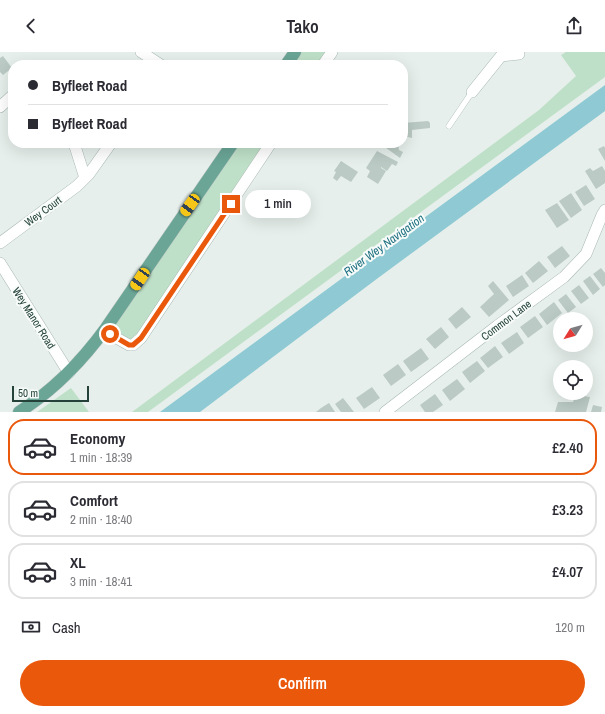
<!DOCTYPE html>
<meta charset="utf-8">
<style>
body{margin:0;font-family:"Archivo Narrow",sans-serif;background:#f7f7f7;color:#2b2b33;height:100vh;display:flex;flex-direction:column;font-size:15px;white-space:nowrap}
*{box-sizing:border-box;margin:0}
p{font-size:13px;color:#7c7c81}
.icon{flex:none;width:22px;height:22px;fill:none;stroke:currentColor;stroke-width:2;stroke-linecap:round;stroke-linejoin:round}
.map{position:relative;height:360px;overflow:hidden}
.sheet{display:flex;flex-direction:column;background:#fff;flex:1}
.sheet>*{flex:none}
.guide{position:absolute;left:8px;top:8px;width:400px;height:88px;border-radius:16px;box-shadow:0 4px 16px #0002;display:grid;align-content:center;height:88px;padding:0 20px;background:#fff}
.needle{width:26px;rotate:233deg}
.buttons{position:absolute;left:553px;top:260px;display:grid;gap:8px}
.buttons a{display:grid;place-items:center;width:40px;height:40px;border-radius:50%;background:#fff;box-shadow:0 4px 16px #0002;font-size:20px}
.scale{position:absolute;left:12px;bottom:10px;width:77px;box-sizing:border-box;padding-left:4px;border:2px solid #24423a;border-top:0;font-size:11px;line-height:14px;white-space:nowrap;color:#24423a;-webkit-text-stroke:3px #f7fbf9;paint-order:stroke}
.end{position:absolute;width:18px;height:18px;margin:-9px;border:5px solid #ea580c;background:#fff;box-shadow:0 0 0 2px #fff}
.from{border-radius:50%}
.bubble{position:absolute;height:28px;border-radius:14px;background:#fff;box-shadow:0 4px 16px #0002;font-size:13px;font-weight:600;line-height:28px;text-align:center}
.car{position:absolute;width:12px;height:24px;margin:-12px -6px;border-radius:5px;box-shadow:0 0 3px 1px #0007;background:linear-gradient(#f5c518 24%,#345 0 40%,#f5c518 0 76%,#345 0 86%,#f5c518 0)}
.guide b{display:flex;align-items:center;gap:14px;height:38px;font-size:15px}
.guide b+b{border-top:1px solid #e1e1e2}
.guide i{width:10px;height:10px;background:#2b2b33}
ul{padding:7px 0 0;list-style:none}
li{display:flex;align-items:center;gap:12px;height:56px;margin:0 8px 6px;padding:0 12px;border:2px solid #e1e1e2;border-radius:16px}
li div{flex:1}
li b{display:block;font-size:15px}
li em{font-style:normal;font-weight:600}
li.selected{border-color:#ea580c}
li>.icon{width:36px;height:36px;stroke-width:1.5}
.pay{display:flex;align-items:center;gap:10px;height:44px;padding:0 20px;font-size:15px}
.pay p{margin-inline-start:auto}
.cta{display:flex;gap:8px;margin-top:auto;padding:8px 20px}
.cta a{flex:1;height:46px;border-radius:24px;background:#ea580c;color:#fff;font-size:16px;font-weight:600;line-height:46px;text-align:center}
header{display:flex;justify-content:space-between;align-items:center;height:52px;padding:0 20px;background:#fff;font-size:18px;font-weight:600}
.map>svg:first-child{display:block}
.green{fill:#bfe0c8}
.water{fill:#8ec9d4}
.building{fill:#bbcac4}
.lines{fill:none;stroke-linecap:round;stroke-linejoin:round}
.lane-casing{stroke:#a8b8b2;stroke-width:6}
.street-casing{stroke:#a8b8b2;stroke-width:12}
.primary-casing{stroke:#c2cac8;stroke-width:13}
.lane{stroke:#fff;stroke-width:5.5}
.street{stroke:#fff;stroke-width:11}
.primary{stroke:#6aa596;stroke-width:12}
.route{stroke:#ea580c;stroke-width:5}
.labels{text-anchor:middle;stroke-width:4;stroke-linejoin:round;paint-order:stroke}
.street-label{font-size:11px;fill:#24423a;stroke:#f7fbf9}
.water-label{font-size:12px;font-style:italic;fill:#1c6f80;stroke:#f7fbf9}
</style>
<header><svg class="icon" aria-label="back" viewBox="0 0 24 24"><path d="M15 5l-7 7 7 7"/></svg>Tako<svg class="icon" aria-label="share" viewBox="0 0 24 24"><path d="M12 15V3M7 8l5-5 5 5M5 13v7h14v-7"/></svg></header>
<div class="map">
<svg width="605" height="360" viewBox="0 0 605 360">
<rect width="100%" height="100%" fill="#e6efeb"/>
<path class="green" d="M 295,0 L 332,0 L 323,13 L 286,13 Z
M 566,0 L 605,0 L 605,25 L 148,360 L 132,360 L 539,58 L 576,24 L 561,3 Z
M 233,91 L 267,91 L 132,290 L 106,276 Z
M 71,336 L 89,360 L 37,360 Z"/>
<path class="water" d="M 605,33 L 605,59 L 378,226 L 200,360 L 160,360 Z"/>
<path class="building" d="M 3,4 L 12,16 L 3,23 L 0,20 L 0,6 Z
M 428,69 L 430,71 L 430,76 L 412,78 L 412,86 L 403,84 L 403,71 Z
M 384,91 L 398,91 L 399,98 L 403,100 L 400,106 L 382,93 Z
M 604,94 L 605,96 L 605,109 L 598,97 Z
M 377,99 L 398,110 L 396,114 L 392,112 L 387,119 L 381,115 L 381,116 L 386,119 L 378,132 L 367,125 L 370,119 L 366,116 Z
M 341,109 L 358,120 L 351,130 L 341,124 L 337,129 L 333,126 L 336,120 L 334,119 Z
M 602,114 L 605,119 L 605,131 L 596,137 L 585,119 L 590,116 L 593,119 Z
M 586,133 L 595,147 L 584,154 L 575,140 Z
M 571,141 L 582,158 L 571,166 L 559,149 Z
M 557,151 L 569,168 L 557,176 L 545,158 Z
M 562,194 L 570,204 L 555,216 L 547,205 Z
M 539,209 L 548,219 L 533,231 L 525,221 Z
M 601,216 L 605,221 L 605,233 L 603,235 L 593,222 Z
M 522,223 L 529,234 L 513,245 L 506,234 Z
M 590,224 L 600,237 L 593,243 L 583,229 Z
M 493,229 L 509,248 L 489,265 L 480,255 L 494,242 L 488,234 Z
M 579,233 L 589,246 L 581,252 L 571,239 Z
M 566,242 L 576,255 L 568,261 L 558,248 Z
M 554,250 L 562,261 L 547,273 L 539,262 Z
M 462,255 L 471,265 L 456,277 L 448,267 Z
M 535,264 L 543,275 L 528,286 L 520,275 Z
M 441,275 L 449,285 L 435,297 L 426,287 Z
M 517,280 L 524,291 L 509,302 L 501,291 Z
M 495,294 L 503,305 L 488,316 L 480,306 Z
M 421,296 L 429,307 L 411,320 L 403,309 Z
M 477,309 L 485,319 L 470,331 L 462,320 Z
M 398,312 L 406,323 L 391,334 L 383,323 Z
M 457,327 L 465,337 L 450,349 L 442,338 Z
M 372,335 L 380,346 L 364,357 L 356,346 Z
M 435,342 L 443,353 L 433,360 L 425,360 L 420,353 Z
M 576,343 L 590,345 L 586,360 L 555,360 L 558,350 L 573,350 Z
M 343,346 L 354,360 L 341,360 L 335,352 Z
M 329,351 L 335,360 L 316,360 L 321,356 Z
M 593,353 L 602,355 L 601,360 L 591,360 Z"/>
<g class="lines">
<g class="lane-casing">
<path id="lane" d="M 449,74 L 472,40"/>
</g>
<g class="street-casing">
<path id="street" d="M 141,0 L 161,13
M 323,13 L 332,0
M 472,40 L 501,4 L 519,2
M 0,55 L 13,43
M 74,91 L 85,126
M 0,191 L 77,134 L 89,122 L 111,91
M 0,211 L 69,321
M 104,279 L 129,293 L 133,293 L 141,286 L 271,91
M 385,360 L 497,274 L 564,225 L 586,202 L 602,163 L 605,158"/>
</g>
<g class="primary-casing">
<path id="primary" d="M 286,13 L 295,0
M 19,360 C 54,338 82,309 106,276 L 233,91"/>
</g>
<use href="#lane" class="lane"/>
<use href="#street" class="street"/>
<use href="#primary" class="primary"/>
</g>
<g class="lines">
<path class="route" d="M 110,282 L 129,293 L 133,293 L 141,286 L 231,152"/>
</g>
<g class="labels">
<g class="street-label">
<text transform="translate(43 159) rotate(-36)" y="4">Wey Court</text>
<text transform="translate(34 266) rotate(58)" y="4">Wey Manor Road</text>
<text transform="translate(506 268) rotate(-37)" y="4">Common Lane</text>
</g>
<g class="water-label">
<text transform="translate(384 193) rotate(-36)" y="4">River Wey Navigation</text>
</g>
</g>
</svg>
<div class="buttons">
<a><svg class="needle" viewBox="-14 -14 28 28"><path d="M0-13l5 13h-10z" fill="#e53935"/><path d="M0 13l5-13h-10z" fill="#7c7c81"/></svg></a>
<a><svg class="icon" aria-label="locate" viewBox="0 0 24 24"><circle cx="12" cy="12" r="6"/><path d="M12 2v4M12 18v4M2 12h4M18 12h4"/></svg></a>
</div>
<div class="scale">50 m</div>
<i class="end from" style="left:110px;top:282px"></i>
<i class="end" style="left:231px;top:152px"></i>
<div class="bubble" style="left:245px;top:138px;width:66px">1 min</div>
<i class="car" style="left:190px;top:153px;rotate:215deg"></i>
<i class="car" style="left:140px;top:227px;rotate:214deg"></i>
<div class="guide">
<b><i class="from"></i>Byfleet Road</b>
<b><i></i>Byfleet Road</b>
</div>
</div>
<section class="sheet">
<ul>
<li class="selected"><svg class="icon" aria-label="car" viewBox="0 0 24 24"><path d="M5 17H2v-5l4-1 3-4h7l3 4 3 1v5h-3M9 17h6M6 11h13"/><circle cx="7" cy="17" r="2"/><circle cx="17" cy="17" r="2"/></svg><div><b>Economy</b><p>1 min · 18:39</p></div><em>£2.40</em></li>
<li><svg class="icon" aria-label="car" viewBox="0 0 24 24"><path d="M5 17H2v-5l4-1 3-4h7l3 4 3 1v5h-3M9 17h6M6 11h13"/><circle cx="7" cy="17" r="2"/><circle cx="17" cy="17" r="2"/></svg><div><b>Comfort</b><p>2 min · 18:40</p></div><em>£3.23</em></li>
<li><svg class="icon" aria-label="car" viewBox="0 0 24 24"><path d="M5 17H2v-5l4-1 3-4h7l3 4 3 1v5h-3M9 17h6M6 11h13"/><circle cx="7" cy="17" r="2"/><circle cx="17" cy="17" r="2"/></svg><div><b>XL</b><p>3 min · 18:41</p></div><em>£4.07</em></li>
</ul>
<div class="pay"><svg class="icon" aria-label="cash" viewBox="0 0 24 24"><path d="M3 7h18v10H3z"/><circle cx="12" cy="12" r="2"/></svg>Cash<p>120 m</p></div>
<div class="cta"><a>Confirm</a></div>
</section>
